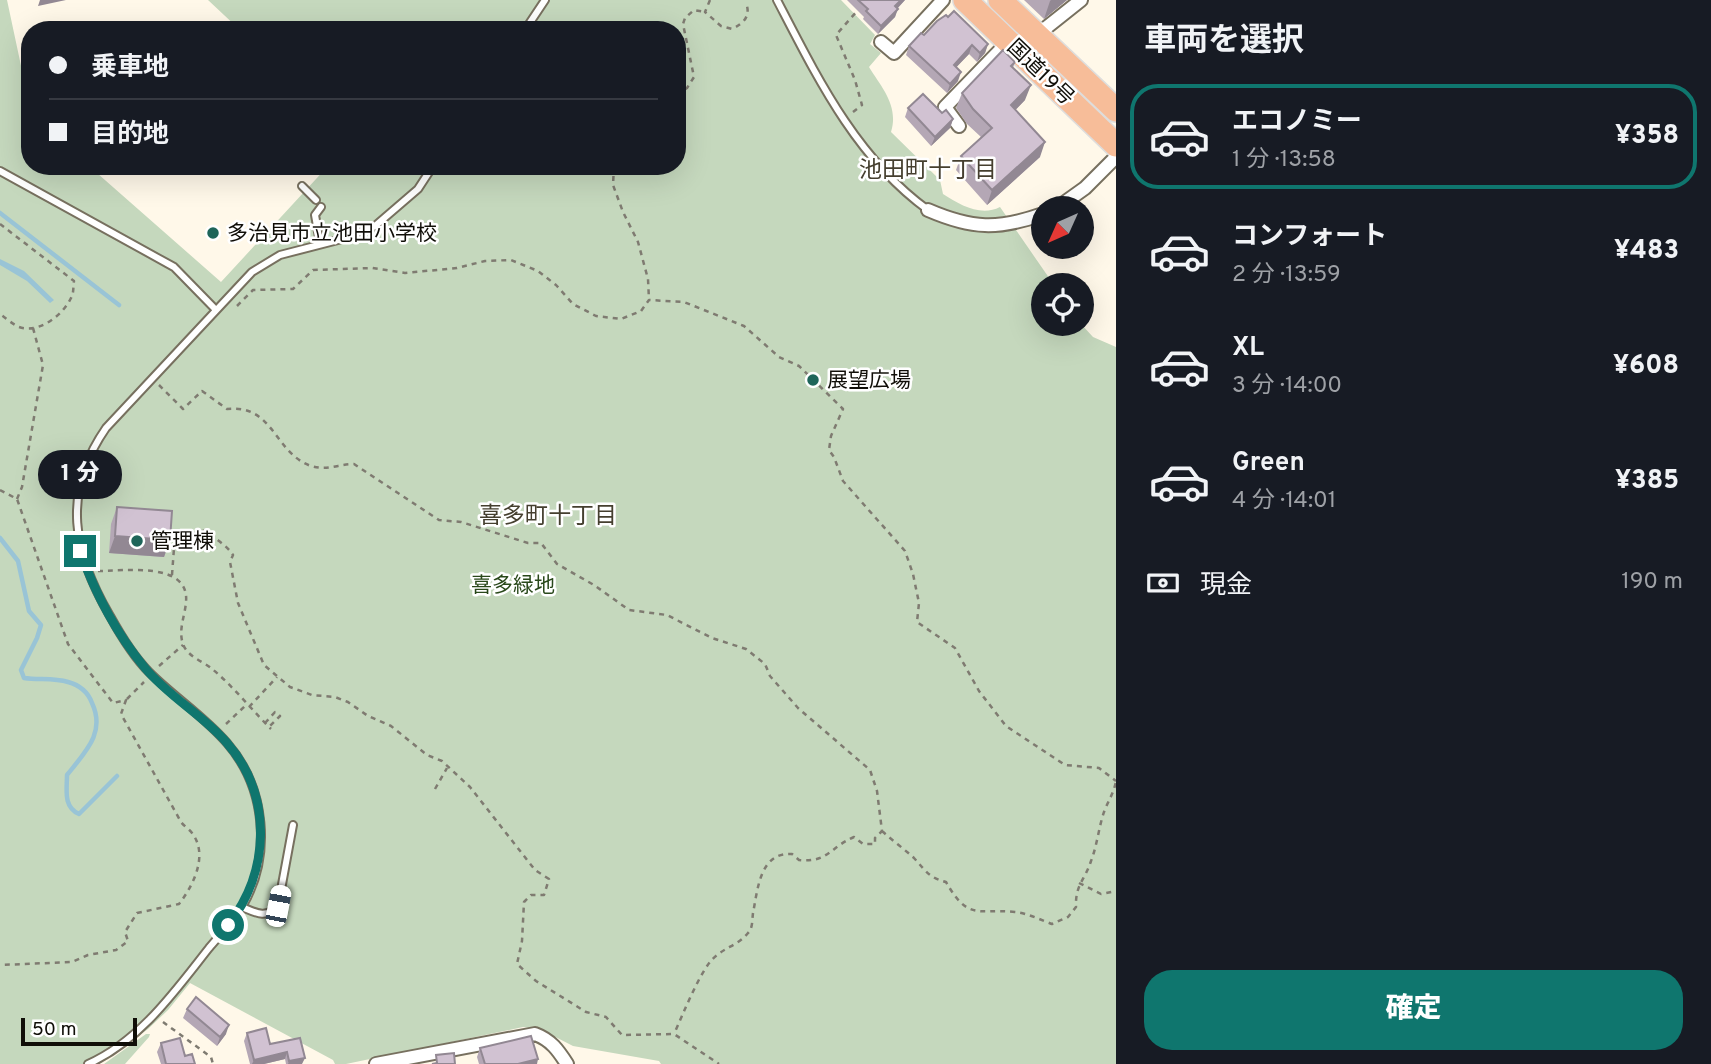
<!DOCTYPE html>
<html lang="ja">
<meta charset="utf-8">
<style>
body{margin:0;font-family:Overpass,"Noto Sans JP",sans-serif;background:#20242c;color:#f1f3f6;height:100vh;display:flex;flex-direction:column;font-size:26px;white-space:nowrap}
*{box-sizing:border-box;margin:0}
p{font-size:23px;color:#9ea1a6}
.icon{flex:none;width:38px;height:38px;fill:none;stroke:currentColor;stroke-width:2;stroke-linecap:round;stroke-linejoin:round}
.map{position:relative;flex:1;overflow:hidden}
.panel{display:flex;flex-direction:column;background:#171b24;width:595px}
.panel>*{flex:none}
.guide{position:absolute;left:21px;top:21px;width:665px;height:154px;border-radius:28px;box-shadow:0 7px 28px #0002;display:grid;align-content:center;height:154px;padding:0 28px;background:#171b24}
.needle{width:46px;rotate:225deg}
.tools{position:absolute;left:1031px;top:196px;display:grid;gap:14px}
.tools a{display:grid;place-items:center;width:63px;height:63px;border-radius:50%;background:#171b24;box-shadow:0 7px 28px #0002;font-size:35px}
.scale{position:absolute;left:21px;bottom:18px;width:116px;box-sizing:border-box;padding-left:7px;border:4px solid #100e08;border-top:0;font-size:19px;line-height:24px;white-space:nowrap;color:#100e08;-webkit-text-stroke:5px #fff;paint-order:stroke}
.end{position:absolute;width:32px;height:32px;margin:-16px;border:9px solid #0f766e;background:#fff;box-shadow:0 0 0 4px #fff}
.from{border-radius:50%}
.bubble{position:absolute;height:49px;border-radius:24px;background:#171b24;box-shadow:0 7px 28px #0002;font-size:23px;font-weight:800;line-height:49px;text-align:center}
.car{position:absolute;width:21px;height:42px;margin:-21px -10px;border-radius:9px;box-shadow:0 0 5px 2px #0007;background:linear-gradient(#fff 24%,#345 0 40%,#fff 0 76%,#345 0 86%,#fff 0)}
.guide b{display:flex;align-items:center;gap:24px;height:66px;font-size:26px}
.guide b+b{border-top:2px solid #363941}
.guide i{width:18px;height:18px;background:#f1f3f6}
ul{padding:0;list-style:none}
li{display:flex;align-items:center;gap:21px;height:105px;margin:0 14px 10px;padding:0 14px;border:4px solid transparent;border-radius:28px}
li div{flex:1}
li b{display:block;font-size:26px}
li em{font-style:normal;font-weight:800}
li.selected{border-color:#0f766e}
li>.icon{width:63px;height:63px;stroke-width:1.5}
h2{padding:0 28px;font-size:32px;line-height:84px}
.pay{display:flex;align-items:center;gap:18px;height:77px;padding:0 28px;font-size:26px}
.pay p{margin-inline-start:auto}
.action{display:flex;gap:14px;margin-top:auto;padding:14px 28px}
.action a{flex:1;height:80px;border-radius:28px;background:#0f766e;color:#fff;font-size:28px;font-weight:800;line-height:80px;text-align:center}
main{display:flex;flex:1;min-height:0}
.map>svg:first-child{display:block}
.green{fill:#c5d8bd}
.water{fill:#99c4d6}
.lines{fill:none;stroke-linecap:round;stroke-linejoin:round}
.stream{stroke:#99c4d6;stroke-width:4.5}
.lane-casing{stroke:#77705f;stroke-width:10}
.street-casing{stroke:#77705f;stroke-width:16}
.highway-casing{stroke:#dedddc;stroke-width:26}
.path{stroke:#7f7b71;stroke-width:2.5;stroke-dasharray:5 5;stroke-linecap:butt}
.lane{stroke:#fff;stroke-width:6}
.street{stroke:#fff;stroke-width:12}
.highway{stroke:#f7bd99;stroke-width:23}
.wall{fill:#b4a7b5}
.shaded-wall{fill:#928893}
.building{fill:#d1c2d2;stroke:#928893;stroke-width:2}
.route{stroke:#0f766e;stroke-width:9}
.poi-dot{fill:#1e6559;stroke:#fff;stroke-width:2.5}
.labels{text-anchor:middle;stroke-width:5;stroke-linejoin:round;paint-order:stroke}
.street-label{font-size:21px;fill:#100e08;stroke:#fff}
.poi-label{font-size:21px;fill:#100e08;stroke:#fff;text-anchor:start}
.park-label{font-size:21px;fill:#29481a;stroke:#fff}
.neighbourhood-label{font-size:23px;fill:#453f2f;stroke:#fff}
</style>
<main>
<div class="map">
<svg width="1116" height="1064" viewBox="0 0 1116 1064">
<rect width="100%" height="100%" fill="#fff8e9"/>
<path class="green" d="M 0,0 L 7,0 L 30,108 L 30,166 L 89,166 L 221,282 L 328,166 L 677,166 L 677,30 L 240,30 L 208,0 L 841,0 L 875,35 L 870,44 L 881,53 L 869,67 C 882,88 899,106 891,132 L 940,180 L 943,194 C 960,205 981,217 1000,207 L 1054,285 L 1043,285 L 1043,324 L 1081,324 L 1093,337 L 1116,347 L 1116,1064 L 661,1064 L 659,1061 L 573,1046 L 540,1029 L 523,1027 L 346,1064 L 335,1064 L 333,1060 L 190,983 L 168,1010 L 148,1029 L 99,1064 L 0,1064 Z
M 146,1034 L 150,1034 L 149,1037 L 125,1064 L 104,1064 Z"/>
<path class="water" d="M 0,259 L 24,271 L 54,300 L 50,303 L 27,281 L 0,265 Z"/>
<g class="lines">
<path class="stream" d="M 0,213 L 119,305
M 0,538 L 18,561 L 29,611 L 41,625 L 37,638 L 21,670 L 24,678 C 39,680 54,678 68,682 C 79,685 88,692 92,703 C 106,733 85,752 67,775 C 67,790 63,807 79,814 L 117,776"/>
<g class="lane-casing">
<path id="lane" d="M 777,0 C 817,77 856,158 928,210
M 525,30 L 545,0
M 0,171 L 174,267 L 216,310
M 302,186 L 316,200
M 320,243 L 315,215 L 321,207
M 242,907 C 256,913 266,919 278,906 L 293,825
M 88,1064 C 140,1041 175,991 209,948 C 220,935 233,921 242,907 C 272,856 266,788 227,743 C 205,717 174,697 149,672 C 133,656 121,636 110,616 C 73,553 61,493 106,428 L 252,272 L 280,255 L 342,239 L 375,226 L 418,189 L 433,166"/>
</g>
<g class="street-casing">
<path id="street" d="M 1037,35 L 1081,0
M 881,42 L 894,53 L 943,0
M 959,126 L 945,107 L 1009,41
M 1057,208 L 1085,188 L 1116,157
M 928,210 C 972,229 998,230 1043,214
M 376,1064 L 535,1034 C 551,1040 558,1050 567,1064"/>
</g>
<g class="highway-casing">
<path id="highway" d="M 965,0 L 1116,145
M 1000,0 L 1116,110"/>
</g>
<path class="path" d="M 710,0 L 705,12 L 721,26 L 732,29 C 744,23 751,16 746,3
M 677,95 L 687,88 L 694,77 L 683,24 L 685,18 L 694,10 L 705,12
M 853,112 L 862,105 L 855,80 L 836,35 L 858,10
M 614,166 L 613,185 L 623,212 L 638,242 L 648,279 L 649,300
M 0,224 L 74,281 C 73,287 74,293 71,298 C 63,315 39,334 19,327 C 12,324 6,318 0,314
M 237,306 L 253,290 L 293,289 L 313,270 L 372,268 L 405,273 L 457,268 L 485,261 L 511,260 L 538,271 L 556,285 L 573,304 L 596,316 L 621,319 L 641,311 L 649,300 L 684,302 L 744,326 L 779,357 L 799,366 L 843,409 L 831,436 L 829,450 L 834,457 L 843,481 L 905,551 L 913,574 L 919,603 L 917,622 L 955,648 L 979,691 L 1006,726 L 1065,765 L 1099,768 L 1116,781
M 159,385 L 183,409 L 202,391 L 227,409 C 274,404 274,453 311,466 C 327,471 339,464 354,464 L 439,520 L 461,522 L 528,543 L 541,543 L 557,564 L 594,585 L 629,610 L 667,615 L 712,638 L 746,649 L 765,664 L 770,676 L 798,708 L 870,770 L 877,791 L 882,831 L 875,838 L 875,844 L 863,844 L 854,837 C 830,847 828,863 799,860 L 792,854 C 760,852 758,888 753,913 C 752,920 753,928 748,933 C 738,946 721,948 710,962 C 698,977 683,1014 674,1034
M 0,490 L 17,499 L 68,644 L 113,703 L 126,700 L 121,714 L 181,822 C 184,826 189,829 192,833 C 209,855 193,886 179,904 L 137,913 L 125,932 L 128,941 L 116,950 L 88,955 L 72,962 L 0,965
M 17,499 L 22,487 L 43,365 L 33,328
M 98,571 C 124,571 190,561 186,602 C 185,616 178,630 183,644 C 187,656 202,661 211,668 C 233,686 251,709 271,729
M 172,575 L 174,548 L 195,533 L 207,530 C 215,540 226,544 233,555 L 230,562 L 238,603 L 264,665 L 290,687 L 312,695 L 335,697 L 348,702 L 368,716 L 391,726 L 427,755 L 442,761 L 470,787 L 535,870 L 549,879 L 544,895 L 531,895 L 524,902 L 522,941 L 517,964 L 536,981 L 586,1012 L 606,1017 L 622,1035 L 674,1034 L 719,1064
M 159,666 L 183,645
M 127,699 L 144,682
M 249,707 L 277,677
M 265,723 L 275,712 L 280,716 L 270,726
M 226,724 L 246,705
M 435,789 L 447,768
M 882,831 C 892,840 904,849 914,858 C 925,870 929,878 946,882 C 969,922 978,908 1015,912 C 1027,913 1041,920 1052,924 L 1068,917 L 1076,907 C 1075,885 1085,880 1091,861 C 1097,846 1099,826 1104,812 C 1108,801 1114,793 1116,781
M 1079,883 L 1101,894 L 1116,891
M 163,1022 L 211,1057 L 213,1064"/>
<use href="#lane" class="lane"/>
<use href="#street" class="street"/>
<use href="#highway" class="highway"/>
</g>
<path class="wall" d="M 847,0 L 905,0 L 897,9 L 895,17 L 878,34 L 863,19 L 864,17 Z
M 1024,0 L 1067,0 L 1044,19 Z
M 924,35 L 988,44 L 985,53 L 977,62 L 969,54 L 956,67 L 958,81 L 947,93 L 906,55 L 909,46 Z
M 1015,62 L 1013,68 L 1025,100 L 1015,110 L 1040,157 L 987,205 L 956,170 L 961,156 L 981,137 L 967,124 L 956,108 L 962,93 Z
M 908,108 L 942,113 L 953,119 L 950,128 L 931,146 L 905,117 Z
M 117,507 L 170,540 L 164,557 L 109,553 L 111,524 Z
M 187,1009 L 226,1034 L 217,1046 L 183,1018 Z
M 247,1033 L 270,1044 L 300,1038 L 302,1064 L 286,1064 L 285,1059 L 264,1064 L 250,1064 L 244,1041 Z
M 161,1043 L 185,1056 L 195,1064 L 161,1064 L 157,1052 Z
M 480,1048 L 537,1064 L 479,1064 L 477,1057 Z"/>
<path class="shaded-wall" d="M 40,0 L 66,0 L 38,6 Z
M 901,0 L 905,0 L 892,14 L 895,6 Z
M 1051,0 L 1067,0 L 1044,19 L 1050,1 Z
M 898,9 L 895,17 L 878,34 L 881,26 Z
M 988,44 L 985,53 L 977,62 L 980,53 Z
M 972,45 L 969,54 L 950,74 L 954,65 Z
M 961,72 L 958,81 L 947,93 L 950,84 Z
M 1031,85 L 1025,100 L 1006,120 L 1011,105 Z
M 953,119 L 950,128 L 931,146 L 935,137 Z
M 1045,142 L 1040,157 L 987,205 L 992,190 Z
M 115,536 L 170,540 L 164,557 L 109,553 Z
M 229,1025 L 226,1034 L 217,1046 L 220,1037 Z
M 287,1052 L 285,1059 L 264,1064 L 252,1064 L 254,1060 Z
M 305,1058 L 302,1064 L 288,1064 L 289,1061 Z
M 538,1059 L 537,1064 L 518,1064 Z"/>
<path class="building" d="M 858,0 L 901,0 L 895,6 L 898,9 L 881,26 L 866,11 L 868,9 Z
M 954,11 L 988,44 L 980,53 L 972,45 L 954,65 L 961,72 L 950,84 L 909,46 L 921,33 L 924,35 L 937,21 L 946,15 L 948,17 Z
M 1003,50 L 1015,62 L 1011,66 L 1031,85 L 1011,105 L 1045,142 L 992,190 L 961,156 L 992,128 L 973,109 L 962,93 Z
M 923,94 L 942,113 L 946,110 L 953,119 L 935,137 L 908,108 Z
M 117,507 L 172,511 L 170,540 L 115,536 Z
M 196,997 L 229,1025 L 220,1037 L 187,1009 Z
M 266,1028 L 270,1044 L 300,1038 L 305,1058 L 289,1061 L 287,1052 L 254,1060 L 247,1033 Z
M 531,1036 L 538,1059 L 518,1064 L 485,1064 L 480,1048 Z
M 180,1038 L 185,1056 L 192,1054 L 195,1064 L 166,1064 L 161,1043 Z
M 454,1053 L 455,1064 L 432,1064 L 437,1063 L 436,1055 Z"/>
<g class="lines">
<path class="route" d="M 80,551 C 95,593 116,633 145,668 C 169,697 203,715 227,743 C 273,796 270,872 228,925"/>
</g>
<g class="poi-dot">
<circle cx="213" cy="233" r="7"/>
<circle cx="813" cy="380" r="7"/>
<circle cx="137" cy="541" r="7"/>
</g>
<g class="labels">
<g class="street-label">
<text transform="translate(1041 72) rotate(44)" y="7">国道19号</text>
</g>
<g class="poi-label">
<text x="227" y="240">多治見市立池田小学校</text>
<text x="827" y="387">展望広場</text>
<text x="151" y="548">管理棟</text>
</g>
<g class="park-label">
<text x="513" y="592">喜多緑地</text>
</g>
<g class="neighbourhood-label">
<text x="928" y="177">池田町十丁目</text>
<text x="548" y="523">喜多町十丁目</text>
</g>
</g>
</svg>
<div class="tools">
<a><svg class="needle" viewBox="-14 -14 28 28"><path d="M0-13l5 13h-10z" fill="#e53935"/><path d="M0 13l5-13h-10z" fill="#9ea1a6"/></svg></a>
<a><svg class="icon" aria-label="locate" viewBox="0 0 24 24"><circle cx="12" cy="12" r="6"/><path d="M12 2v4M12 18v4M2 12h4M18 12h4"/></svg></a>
</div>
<div class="scale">50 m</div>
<i class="end from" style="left:228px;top:925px"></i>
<i class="end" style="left:80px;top:551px"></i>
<div class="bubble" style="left:38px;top:450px;width:84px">1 分</div>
<i class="car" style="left:278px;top:906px;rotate:11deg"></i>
<div class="guide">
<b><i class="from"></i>乗車地</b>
<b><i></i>目的地</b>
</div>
</div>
<section class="panel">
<h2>車両を選択</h2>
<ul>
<li class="selected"><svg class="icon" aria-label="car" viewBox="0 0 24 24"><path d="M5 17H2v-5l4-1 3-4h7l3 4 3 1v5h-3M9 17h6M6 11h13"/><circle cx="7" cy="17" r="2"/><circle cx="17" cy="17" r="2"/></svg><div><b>エコノミー</b><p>1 分 · 13:58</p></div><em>¥358</em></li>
<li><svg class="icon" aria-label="car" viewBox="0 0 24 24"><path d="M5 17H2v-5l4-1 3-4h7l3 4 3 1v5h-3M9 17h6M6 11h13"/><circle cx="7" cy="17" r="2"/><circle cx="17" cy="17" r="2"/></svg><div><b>コンフォート</b><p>2 分 · 13:59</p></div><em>¥483</em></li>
<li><svg class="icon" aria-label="car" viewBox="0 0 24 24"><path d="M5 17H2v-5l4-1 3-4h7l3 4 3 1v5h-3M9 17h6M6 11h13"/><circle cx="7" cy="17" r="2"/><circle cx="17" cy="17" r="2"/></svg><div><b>XL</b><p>3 分 · 14:00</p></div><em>¥608</em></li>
<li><svg class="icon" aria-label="car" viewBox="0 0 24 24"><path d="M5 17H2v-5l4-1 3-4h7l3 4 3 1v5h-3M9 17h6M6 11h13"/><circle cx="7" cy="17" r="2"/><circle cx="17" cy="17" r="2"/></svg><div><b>Green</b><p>4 分 · 14:01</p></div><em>¥385</em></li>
</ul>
<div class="pay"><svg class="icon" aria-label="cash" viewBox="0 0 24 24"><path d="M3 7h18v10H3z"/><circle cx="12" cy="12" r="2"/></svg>現金<p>190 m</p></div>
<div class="action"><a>確定</a></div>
</section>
</main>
